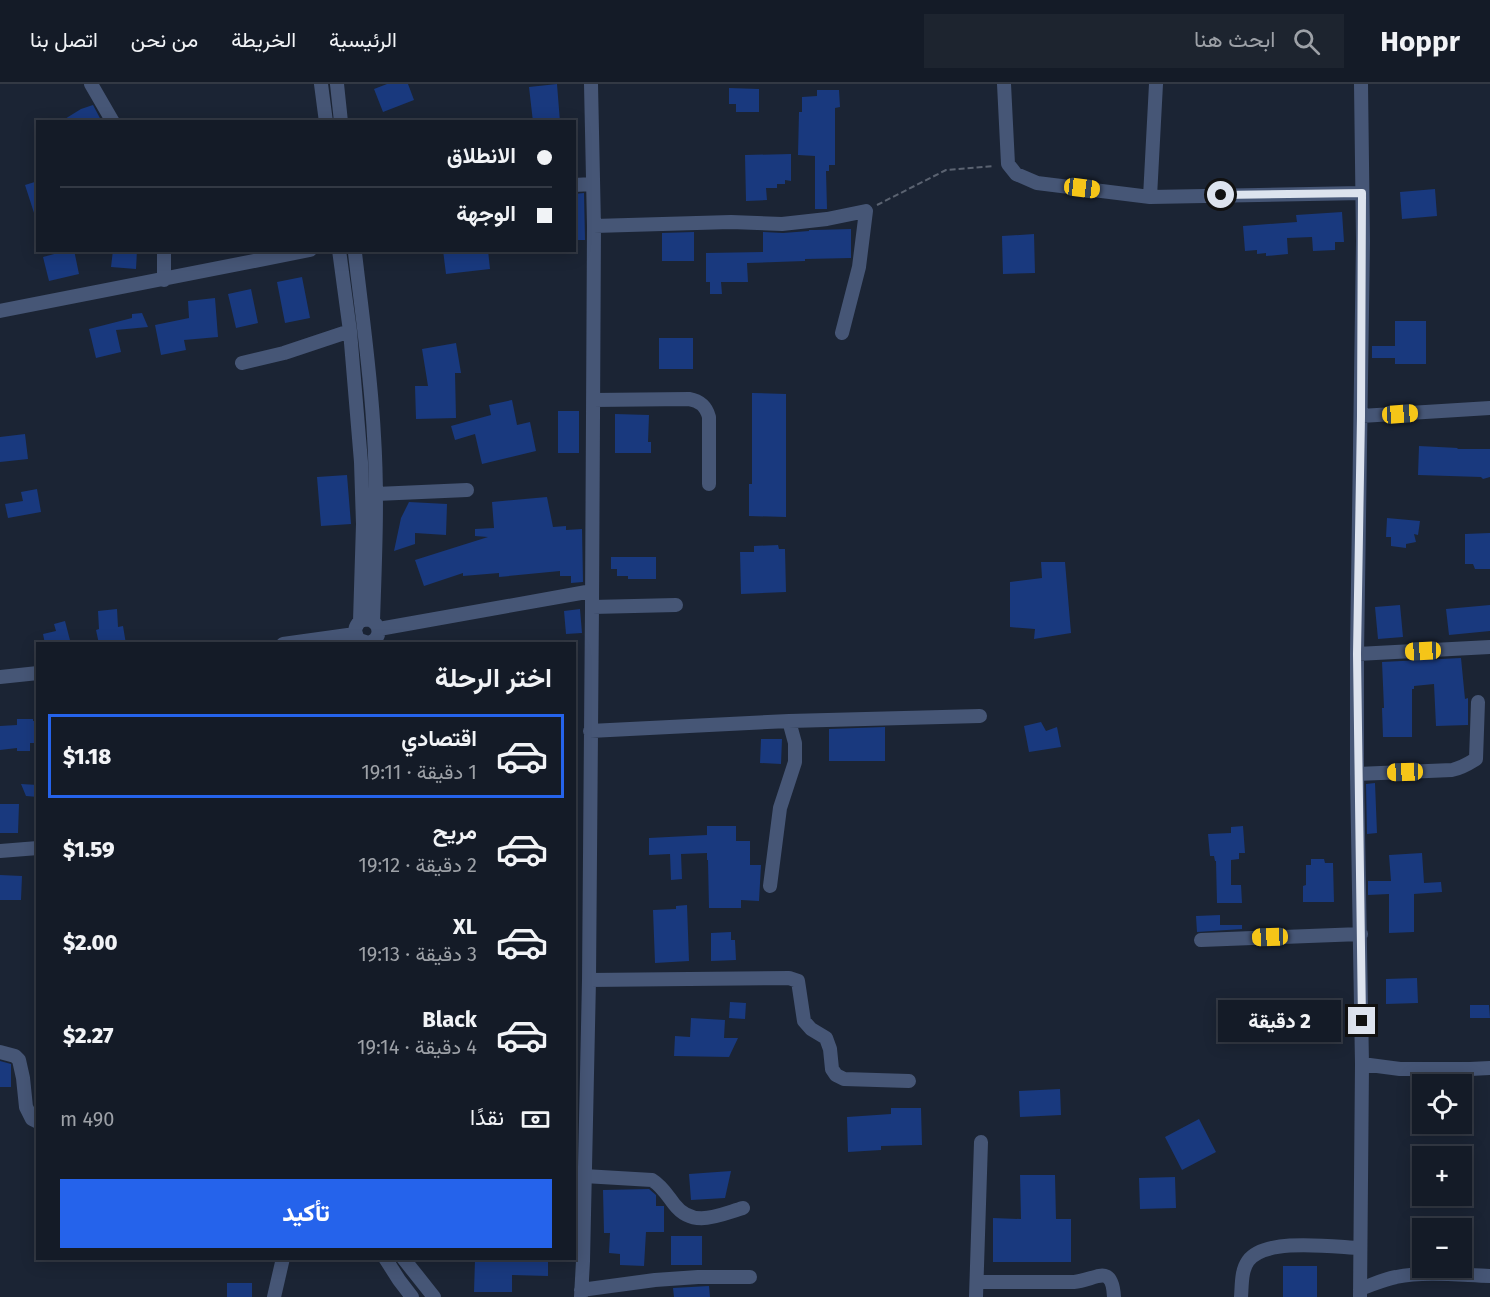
<!DOCTYPE html>
<html lang="ar">
<meta charset="utf-8">
<style>
body{margin:0;font-family:"Fira Sans",Vazirmatn,sans-serif;background:#1d242f;color:#f1f3f6;direction:rtl;height:100vh;display:flex;flex-direction:column;font-size:22px;white-space:nowrap}
*{box-sizing:border-box;margin:0}
p{font-size:20px;color:#9da1a7}
.icon{flex:none;width:33px;height:33px;fill:none;stroke:currentColor;stroke-width:2;stroke-linecap:round;stroke-linejoin:round}
.map{position:relative;flex:1;overflow:hidden;direction:ltr}
.drawer{position:absolute;left:36px;top:558px;width:540px;height:618px;display:flex;flex-direction:column;background:#141b27;border-radius:0px;box-shadow:0 3px 15px #0003,0 0 0 2px #333944;direction:rtl}
.drawer>*{flex:none}
.hud{position:absolute;left:36px;top:36px;width:540px;height:132px;border-radius:0px;box-shadow:0 3px 15px #0003,0 0 0 2px #333944;direction:rtl;display:grid;align-content:center;height:132px;padding:0 24px;background:#141b27}
.fabs{position:absolute;left:1412px;top:990px;display:grid;gap:12px}
.fabs a{display:grid;place-items:center;width:60px;height:60px;border-radius:0px;background:#141b27;box-shadow:0 3px 15px #0003,0 0 0 2px #333944;font-size:30px}
.end{position:absolute;width:27px;height:27px;margin:-14px;border:8px solid #dde3ee;background:#111;box-shadow:0 0 0 3px #111}
.from{border-radius:50%}
.bubble{position:absolute;height:42px;border-radius:0px;background:#141b27;box-shadow:0 3px 15px #0003,0 0 0 2px #333944;font-size:20px;font-weight:800;line-height:42px;text-align:center;direction:rtl}
.car{position:absolute;width:18px;height:36px;margin:-18px -9px;border-radius:8px;box-shadow:0 0 4px 2px #0007;background:linear-gradient(#f5c518 24%,#345 0 40%,#f5c518 0 76%,#345 0 86%,#f5c518 0)}
.hud b{display:flex;align-items:center;gap:21px;height:57px;font-size:22px}
.hud b+b{border-top:2px solid #333944}
.hud i{width:15px;height:15px;background:#f1f3f6}
ul{padding:0;list-style:none}
li{display:flex;align-items:center;gap:18px;height:84px;margin:0 12px 9px;padding:0 12px;border:3px solid transparent;border-radius:0px}
li div{flex:1}
li b{display:block;font-size:22px}
li em{font-style:normal;font-weight:800}
li.current{border-color:#2563eb}
li>.icon{width:54px;height:54px;stroke-width:1.5}
h2{padding:0 24px;font-size:27px;line-height:72px}
.pay{display:flex;align-items:center;gap:15px;height:66px;padding:0 24px;font-size:22px}
.pay p{margin-inline-start:auto}
.cta{display:flex;gap:12px;margin-top:auto;padding:12px 24px}
.cta a{flex:1;height:69px;border-radius:0px;background:#2563eb;color:#fff;font-size:24px;font-weight:800;line-height:69px;text-align:center}
header{display:flex;align-items:center;gap:36px;box-sizing:border-box;height:84px;padding:0 30px;background:#141b27;border-bottom:2px solid #333944}
header strong{font-size:28px}
nav{display:flex;gap:33px;margin-inline-start:auto;font-size:21px}
.search{width:420px;height:54px;background:#1d242f;display:flex;align-items:center;gap:15px;box-sizing:border-box;padding:0 21px;border-radius:0px;color:#9da1a7;font-size:22px}
.map>svg:first-child{display:block}
.building{fill:#19397e}
.lines{fill:none;stroke-linecap:round;stroke-linejoin:round}
.path{stroke:#5b6371;stroke-width:2;stroke-dasharray:6 3;stroke-linecap:butt}
.minor{stroke:#465676;stroke-width:14}
.route{stroke:#dde3ee;stroke-width:8}
</style>
<header>
<strong>Hoppr</strong>
<div class="search"><svg class="icon" aria-label="search" viewBox="0 0 24 24"><circle cx="10" cy="10" r="6"/><path d="M15 15l6 6"/></svg>ابحث هنا</div>
<nav><a>الرئيسية</a><a>الخريطة</a><a>من نحن</a><a>اتصل بنا</a></nav>
</header>
<div class="map">
<svg width="1490" height="1213" viewBox="0 0 1490 1213">
<rect width="100%" height="100%" fill="#1b2434"/>
<path class="building" d="M 387,0 L 408,0 L 414,16 L 383,28 L 374,5 Z
M 557,0 L 560,38 L 533,38 L 529,3 Z
M 729,4 L 759,5 L 759,28 L 736,28 L 736,20 L 729,20 Z
M 817,6 L 839,6 L 840,23 L 835,24 L 835,81 L 829,81 L 829,87 L 826,87 L 827,125 L 815,125 L 815,72 L 798,71 L 799,28 L 802,28 L 802,13 L 817,12 Z
M 93,21 L 102,38 L 60,38 L 81,25 Z
M 791,70 L 791,97 L 785,96 L 785,100 L 777,100 L 777,104 L 766,104 L 767,116 L 746,117 L 745,71 Z
M 38,97 L 38,132 L 35,132 L 25,101 Z
M 1435,105 L 1437,132 L 1402,135 L 1400,108 Z
M 584,109 L 585,156 L 574,156 L 574,110 Z
M 1342,128 L 1344,158 L 1335,158 L 1335,166 L 1313,167 L 1312,153 L 1287,154 L 1288,170 L 1266,172 L 1266,169 L 1257,170 L 1257,166 L 1245,167 L 1243,142 L 1297,138 L 1296,131 Z
M 851,145 L 851,174 L 805,175 L 805,177 L 747,179 L 748,198 L 721,198 L 722,210 L 710,210 L 710,198 L 706,198 L 706,169 L 763,168 L 763,148 L 783,149 L 809,147 L 809,146 L 814,146 Z
M 694,148 L 694,177 L 662,177 L 662,149 Z
M 1034,150 L 1035,189 L 1003,190 L 1002,152 Z
M 69,166 L 74,166 L 79,190 L 49,197 L 43,173 Z
M 113,166 L 137,166 L 136,185 L 111,183 Z
M 443,166 L 488,166 L 490,185 L 446,190 Z
M 302,193 L 310,234 L 285,239 L 277,198 Z
M 251,205 L 258,239 L 236,244 L 228,210 Z
M 215,214 L 218,253 L 184,256 L 186,266 L 161,271 L 155,241 L 189,234 L 188,217 Z
M 142,229 L 148,243 L 116,246 L 121,268 L 96,274 L 89,245 L 132,234 L 132,230 Z
M 1395,237 L 1426,237 L 1426,280 L 1395,280 L 1395,274 L 1372,274 L 1372,262 L 1395,262 Z
M 659,254 L 693,254 L 693,285 L 659,285 Z
M 456,259 L 461,289 L 455,289 L 456,334 L 416,335 L 415,302 L 428,302 L 422,265 Z
M 752,309 L 786,310 L 786,433 L 749,432 L 749,400 L 752,400 Z
M 512,316 L 517,341 L 530,338 L 536,367 L 482,380 L 475,350 L 455,356 L 451,342 L 491,331 L 489,321 Z
M 558,327 L 579,327 L 579,369 L 558,369 Z
M 615,330 L 649,331 L 648,358 L 651,358 L 651,369 L 615,369 Z
M 25,350 L 28,375 L 0,378 L 0,353 Z
M 1419,362 L 1458,364 L 1457,365 L 1490,365 L 1490,393 L 1483,395 L 1481,393 L 1418,391 Z
M 347,391 L 351,440 L 321,442 L 317,393 Z
M 37,405 L 41,428 L 8,434 L 5,420 L 23,417 L 21,408 Z
M 547,413 L 553,443 L 566,442 L 566,446 L 582,445 L 583,498 L 571,499 L 571,492 L 560,492 L 560,487 L 499,493 L 499,489 L 463,492 L 463,489 L 424,502 L 415,476 L 488,453 L 475,452 L 475,445 L 494,444 L 492,418 Z
M 409,418 L 447,420 L 446,451 L 415,449 L 415,460 L 394,467 L 401,434 Z
M 1387,434 L 1420,437 L 1418,451 L 1414,450 L 1416,458 L 1406,460 L 1406,464 L 1391,462 L 1391,453 L 1386,453 Z
M 1490,449 L 1490,485 L 1475,485 L 1473,480 L 1465,480 L 1465,450 Z
M 778,461 L 779,465 L 785,465 L 786,508 L 741,510 L 740,468 L 754,468 L 754,462 Z
M 611,473 L 656,473 L 656,495 L 628,495 L 628,492 L 617,492 L 617,485 L 611,485 Z
M 1041,478 L 1065,478 L 1071,549 L 1034,555 L 1035,545 L 1010,543 L 1010,498 L 1042,494 Z
M 1400,521 L 1403,553 L 1378,555 L 1375,523 Z
M 1490,521 L 1490,547 L 1449,551 L 1446,525 Z
M 117,525 L 118,543 L 123,542 L 126,560 L 99,560 L 96,546 L 99,545 L 98,527 Z
M 580,525 L 582,549 L 566,550 L 564,527 Z
M 65,537 L 71,560 L 45,560 L 43,550 L 56,547 L 54,540 Z
M 1461,574 L 1465,615 L 1468,614 L 1468,641 L 1436,642 L 1434,600 L 1414,602 L 1414,605 L 1412,605 L 1412,653 L 1383,653 L 1382,624 L 1384,624 L 1382,578 Z
M 17,635 L 33,635 L 33,637 L 38,637 L 38,659 L 30,659 L 30,667 L 17,667 L 17,664 L 0,666 L 0,642 L 17,641 Z
M 1041,638 L 1046,647 L 1057,643 L 1061,663 L 1029,668 L 1024,642 Z
M 885,643 L 885,677 L 829,677 L 829,645 Z
M 761,655 L 782,655 L 781,680 L 760,679 Z
M 1375,699 L 1377,749 L 1367,750 L 1366,700 Z
M 21,700 L 38,701 L 38,713 L 26,712 Z
M 0,720 L 19,720 L 18,749 L 0,749 Z
M 707,742 L 736,742 L 736,757 L 750,757 L 750,781 L 761,781 L 759,817 L 741,816 L 741,824 L 709,824 L 708,776 L 707,776 L 707,769 L 681,770 L 682,795 L 671,796 L 670,770 L 649,771 L 649,754 L 707,751 Z
M 1243,742 L 1245,769 L 1239,769 L 1239,775 L 1231,776 L 1231,801 L 1241,801 L 1242,819 L 1217,819 L 1216,777 L 1215,777 L 1214,772 L 1210,772 L 1208,750 L 1231,749 L 1231,743 Z
M 1422,769 L 1424,799 L 1441,798 L 1442,808 L 1414,810 L 1414,848 L 1389,849 L 1389,810 L 1368,811 L 1368,797 L 1391,797 L 1389,771 Z
M 1311,775 L 1324,775 L 1325,779 L 1333,779 L 1334,818 L 1303,818 L 1303,802 L 1306,801 L 1306,781 L 1311,781 Z
M 0,791 L 22,792 L 21,816 L 0,816 Z
M 687,821 L 689,877 L 655,879 L 653,826 L 676,825 L 676,822 Z
M 1220,831 L 1220,841 L 1242,841 L 1242,845 L 1197,848 L 1196,832 Z
M 731,848 L 731,856 L 735,856 L 736,876 L 711,877 L 711,849 Z
M 1417,894 L 1418,919 L 1386,920 L 1386,895 Z
M 730,918 L 746,919 L 745,935 L 729,934 Z
M 1470,921 L 1489,921 L 1490,934 L 1470,934 Z
M 691,934 L 725,936 L 724,954 L 738,954 L 729,973 L 674,972 L 675,952 L 690,953 Z
M 0,977 L 11,980 L 11,1003 L 0,1003 Z
M 1060,1005 L 1061,1031 L 1020,1033 L 1019,1007 Z
M 891,1024 L 921,1024 L 922,1061 L 881,1062 L 881,1066 L 848,1068 L 847,1033 L 891,1030 Z
M 1199,1035 L 1216,1068 L 1182,1086 L 1165,1053 Z
M 731,1087 L 725,1114 L 691,1116 L 689,1090 Z
M 1020,1091 L 1055,1091 L 1056,1135 L 1071,1135 L 1071,1178 L 993,1178 L 993,1134 L 1021,1135 Z
M 1175,1093 L 1176,1124 L 1140,1125 L 1139,1094 Z
M 649,1105 L 656,1111 L 656,1122 L 664,1122 L 664,1148 L 646,1148 L 644,1182 L 620,1181 L 620,1170 L 609,1169 L 610,1149 L 604,1149 L 603,1106 Z
M 671,1152 L 702,1152 L 702,1181 L 671,1181 Z
M 522,1174 L 548,1174 L 548,1192 L 512,1191 L 512,1208 L 474,1208 L 475,1176 L 521,1176 Z
M 1283,1182 L 1317,1182 L 1317,1213 L 1283,1213 Z
M 227,1199 L 252,1199 L 252,1213 L 227,1213 Z
M 709,1202 L 710,1213 L 674,1213 L 673,1204 Z"/>
<g class="lines">
<path class="path" d="M 877,121 L 946,86 L 994,82"/>
<path class="minor" d="M 91,0 L 113,38
M 321,0 L 326,38
M 337,0 L 341,38
M 1004,0 L 1008,80 L 1016,90 L 1037,99 L 1150,113
M 1156,0 L 1150,113 L 1362,109
M 574,101 L 593,100
M 594,142 L 731,138 L 782,140 L 827,135 L 866,127 L 859,183 L 842,249
M 164,166 L 164,196
M 339,166 L 350,247 L 361,378 L 363,440 L 360,537
M 355,169 C 362,230 371,291 374,352 C 378,414 375,475 373,537
M 0,227 L 310,166
M 242,279 L 284,269 L 350,247
M 593,316 L 689,315 C 700,317 706,322 709,333 L 709,400
M 1361,332 L 1490,324
M 376,410 L 467,406
M 592,523 L 676,521
M 379,545 L 592,507
M 283,560 L 355,550
M 358,560 C 359,550 350,548 360,537 L 368,535 C 382,540 382,555 368,559 L 359,556
M 1357,570 L 1490,563
M 0,593 L 38,589
M 590,647 L 789,637 L 980,632
M 1357,690 L 1452,686 C 1462,684 1468,680 1476,675 L 1478,618
M 0,767 L 38,764
M 770,802 L 780,724 L 795,678 L 795,659 L 789,637
M 1201,856 L 1361,850
M 589,896 L 789,894 L 798,897 L 804,937 L 811,945 L 826,954 L 830,965 L 832,985 L 836,991 L 844,995 L 909,997
M 0,968 L 15,972 L 19,976 L 23,994 L 26,1023 L 32,1035 L 38,1038
M 1362,980 L 1400,985 L 1470,985 L 1490,984
M 584,1092 L 652,1096 C 662,1102 667,1111 674,1120 C 693,1145 719,1131 743,1124
M 385,1174 L 399,1196 L 412,1213
M 403,1174 L 434,1213
M 977,1198 L 1074,1198 C 1096,1196 1112,1178 1114,1213
M 1360,1205 C 1372,1201 1384,1195 1396,1193 C 1426,1187 1459,1191 1490,1192
M 581,1206 L 655,1196 L 698,1193 L 750,1193
M 274,1213 L 283,1174
M 581,1213 L 583,1177 L 589,896 L 592,523 L 594,142 L 591,0
M 976,1213 L 981,1058
M 1241,1213 C 1242,1201 1241,1187 1248,1177 C 1265,1153 1334,1163 1360,1164
M 1360,1213 L 1362,980 L 1357,690 L 1357,570 L 1363,157 L 1361,0"/>
</g>
<g class="lines">
<path class="route" d="M 1221,111 L 1362,109 L 1361,332 L 1357,570 L 1362,937"/>
</g>
</svg>
<div class="fabs">
<a><svg class="icon" aria-label="locate" viewBox="0 0 24 24"><circle cx="12" cy="12" r="6"/><path d="M12 2v4M12 18v4M2 12h4M18 12h4"/></svg></a>
<a>+</a>
<a>−</a>
</div>
<i class="end from" style="left:1221px;top:111px"></i>
<i class="end" style="left:1362px;top:937px"></i>
<div class="bubble" style="left:1218px;top:916px;width:123px">2 دقيقة</div>
<i class="car" style="left:1082px;top:104px;rotate:97deg"></i>
<i class="car" style="left:1400px;top:330px;rotate:86deg"></i>
<i class="car" style="left:1423px;top:567px;rotate:267deg"></i>
<i class="car" style="left:1405px;top:688px;rotate:268deg"></i>
<i class="car" style="left:1270px;top:853px;rotate:268deg"></i>
<div class="hud">
<b><i class="from"></i>الانطلاق</b>
<b><i></i>الوجهة</b>
</div>
<section class="drawer">
<h2>اختر الرحلة</h2>
<ul>
<li class="current"><svg class="icon" aria-label="car" viewBox="0 0 24 24"><path d="M5 17H2v-5l4-1 3-4h7l3 4 3 1v5h-3M9 17h6M6 11h13"/><circle cx="7" cy="17" r="2"/><circle cx="17" cy="17" r="2"/></svg><div><b>اقتصادي</b><p>1 دقيقة · 19:11</p></div><em>$1.18</em></li>
<li><svg class="icon" aria-label="car" viewBox="0 0 24 24"><path d="M5 17H2v-5l4-1 3-4h7l3 4 3 1v5h-3M9 17h6M6 11h13"/><circle cx="7" cy="17" r="2"/><circle cx="17" cy="17" r="2"/></svg><div><b>مريح</b><p>2 دقيقة · 19:12</p></div><em>$1.59</em></li>
<li><svg class="icon" aria-label="car" viewBox="0 0 24 24"><path d="M5 17H2v-5l4-1 3-4h7l3 4 3 1v5h-3M9 17h6M6 11h13"/><circle cx="7" cy="17" r="2"/><circle cx="17" cy="17" r="2"/></svg><div><b>XL</b><p>3 دقيقة · 19:13</p></div><em>$2.00</em></li>
<li><svg class="icon" aria-label="car" viewBox="0 0 24 24"><path d="M5 17H2v-5l4-1 3-4h7l3 4 3 1v5h-3M9 17h6M6 11h13"/><circle cx="7" cy="17" r="2"/><circle cx="17" cy="17" r="2"/></svg><div><b>Black</b><p>4 دقيقة · 19:14</p></div><em>$2.27</em></li>
</ul>
<div class="pay"><svg class="icon" aria-label="cash" viewBox="0 0 24 24"><path d="M3 7h18v10H3z"/><circle cx="12" cy="12" r="2"/></svg>نقدًا<p>490 m</p></div>
<div class="cta"><a>تأكيد</a></div>
</section>
</div>
